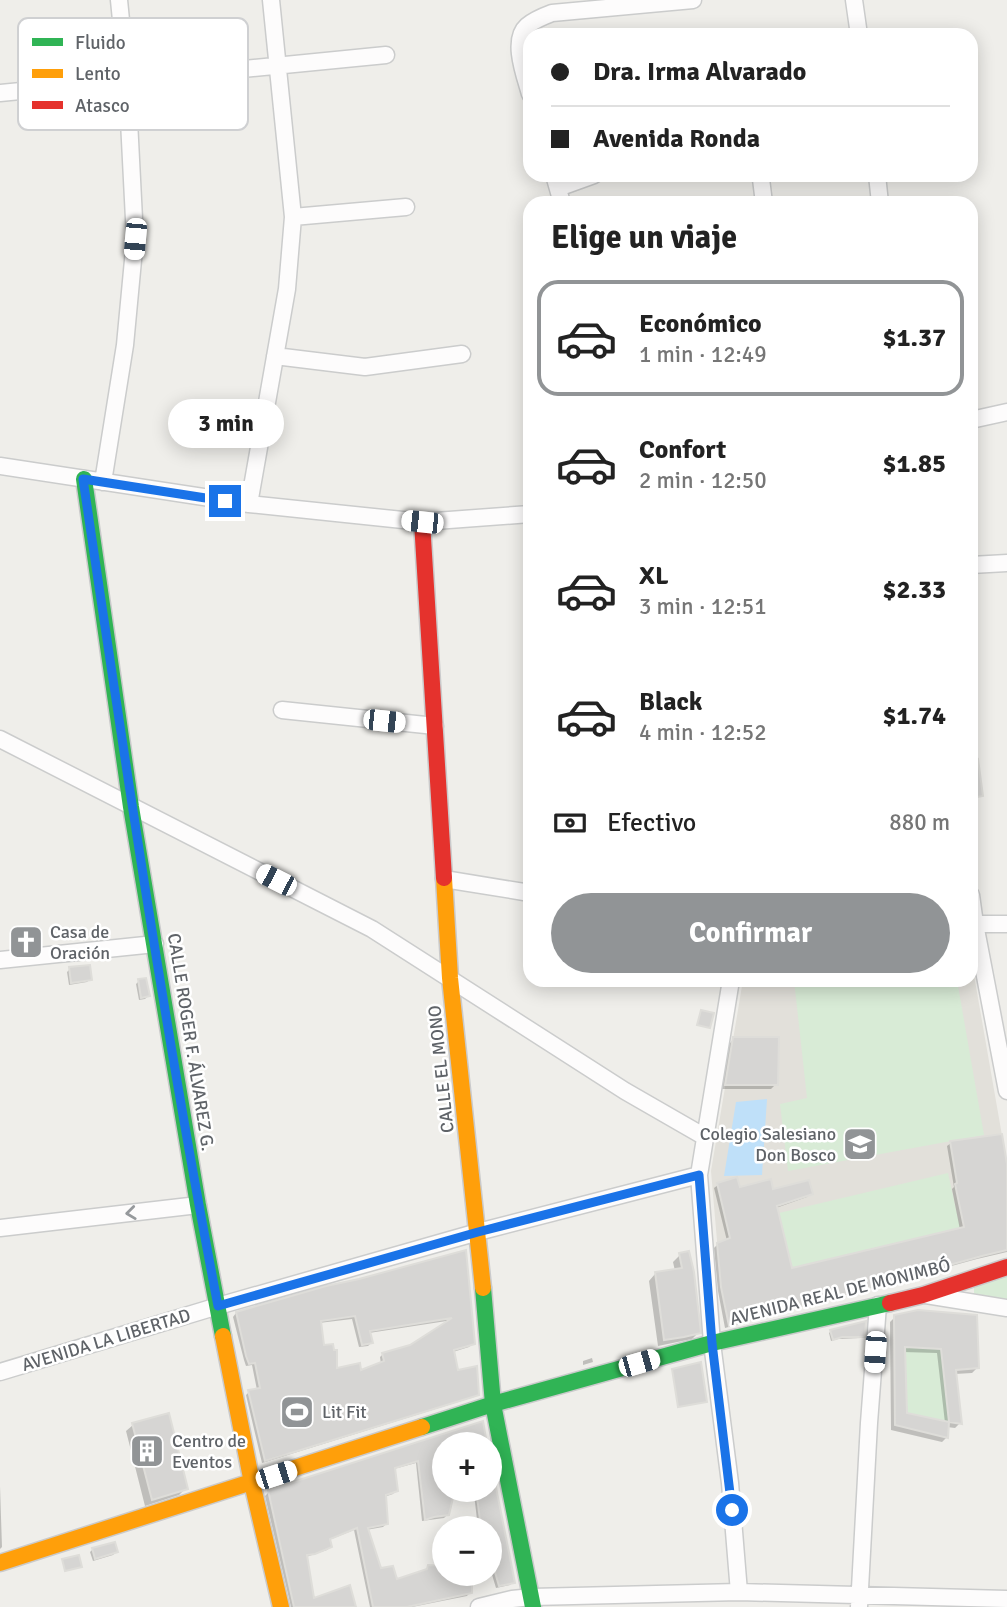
<!DOCTYPE html>
<html lang="es">
<meta charset="utf-8">
<style>
body{margin:0;font-family:Signika,sans-serif;background:#f2f2f2;color:#222;height:100vh;display:flex;flex-direction:column;font-size:26px;white-space:nowrap}
*{box-sizing:border-box;margin:0}
p{font-size:23px;color:#767676}
.icon{flex:none;width:38px;height:38px;fill:none;stroke:currentColor;stroke-width:2;stroke-linecap:round;stroke-linejoin:round}
.map{position:relative;flex:1;overflow:hidden}
.drawer{position:absolute;left:523px;top:196px;width:455px;height:791px;display:flex;flex-direction:column;background:#fff;border-radius:21px;box-shadow:0 4px 18px #0003}
.drawer>*{flex:none}
.hud{position:absolute;left:523px;top:28px;width:455px;height:154px;border-radius:21px;box-shadow:0 4px 18px #0003;display:grid;align-content:center;height:154px;padding:0 28px;background:#fff}
.fabs{position:absolute;left:432px;top:1432px;display:grid;gap:14px}
.fabs a{display:grid;place-items:center;width:70px;height:70px;border-radius:50%;background:#fff;box-shadow:0 4px 18px #0003;font-size:35px}
.end{position:absolute;width:32px;height:32px;margin:-16px;border:9px solid #1a73e8;background:#fff;box-shadow:0 0 0 4px #fff}
.from{border-radius:50%}
.bubble{position:absolute;height:49px;border-radius:24px;background:#fff;box-shadow:0 4px 18px #0003;font-size:23px;font-weight:700;line-height:49px;text-align:center}
.car{position:absolute;width:21px;height:42px;margin:-21px -10px;border-radius:9px;box-shadow:0 0 5px 2px #0007;background:linear-gradient(#fff 24%,#345 0 40%,#fff 0 76%,#345 0 86%,#fff 0)}
.hud b{display:flex;align-items:center;gap:24px;height:66px;font-size:26px}
.hud b+b{border-top:2px solid #e0e0e0}
.hud i{width:18px;height:18px;background:#222}
ul{padding:0;list-style:none}
li{display:flex;align-items:center;gap:21px;height:116px;margin:0 14px 10px;padding:0 14px;border:4px solid transparent;border-radius:21px}
li div{flex:1}
li b{display:block;font-size:26px}
li em{font-style:normal;font-weight:700}
li.active{border-color:#919496}
li>.icon{width:63px;height:63px;stroke-width:1.5}
h2{padding:0 28px;font-size:32px;line-height:84px}
.pay{display:flex;align-items:center;gap:18px;height:77px;padding:0 28px;font-size:26px}
.pay p{margin-inline-start:auto}
.cta{display:flex;gap:14px;margin-top:auto;padding:14px 28px}
.cta a{flex:1;height:80px;border-radius:42px;background:#919496;color:#fff;font-size:28px;font-weight:700;line-height:80px;text-align:center}
.map>svg:first-child{display:block}
.education{fill:#e2e0da}
.green{fill:#d8ebd6}
.water{fill:#bfe0f9}
.shadow{fill:#0003;fill-rule:evenodd}
.building{fill:#d6d5d3;stroke:#deddd9;stroke-width:2;fill-rule:evenodd}
.lines{fill:none;stroke-linecap:round;stroke-linejoin:round}
.street-casing{stroke:#cbcccc;stroke-width:19}
.fast-casing{stroke:#cacacb;stroke-width:19}
.slow-casing{stroke:#cacacb;stroke-width:19}
.jam-casing{stroke:#cacacb;stroke-width:19}
.street{stroke:#fdfcfc;stroke-width:16}
.fast{stroke:#30b455;stroke-width:16}
.slow{stroke:#ff9f0a;stroke-width:16}
.jam{stroke:#e5322d;stroke-width:16}
.oneway{stroke:#96999c}
.route{stroke:#1a73e8;stroke-width:9}
.labels{text-anchor:middle;stroke-width:5;stroke-linejoin:round;paint-order:stroke}
.poi-label{font-size:18px;fill:#5f6368;stroke:#fff;text-anchor:start}
.street-label{font-size:18px;fill:#5f6368;stroke:#fff}
.key{fill:#fff;stroke:#cfd0d2;stroke-width:2}
.key-label{font-size:19px;fill:#5f6368}
</style>
<div class="map">
<svg width="1007" height="1607" viewBox="0 0 1007 1607">
<rect width="100%" height="100%" fill="#efeeea"/>
<path class="education" d="M 971,958 L 1007,1164 L 1007,1250 L 982,1256 L 729,1326 L 721,1287 L 711,1171 L 743,980 L 971,980 Z"/>
<path class="green" d="M 794,980 L 957,980 L 984,1135 L 788,1171 L 780,1104 L 807,1098 Z
M 948,1173 L 960,1228 L 792,1268 L 779,1213 Z
M 1007,1273 L 1007,1299 L 977,1296 L 974,1294 L 974,1288 Z
M 905,1345 L 917,1345 L 918,1348 L 941,1349 L 949,1422 L 907,1413 Z"/>
<path class="water" d="M 767,1099 L 762,1175 L 724,1176 L 736,1102 Z"/>
<path class="shadow" d="M 16,936 L 34,945 L 31,948 L 15,950 L 13,939 Z
M 70,969 L 90,979 L 87,982 L 69,985 L 67,972 Z
M 139,981 L 148,996 L 145,999 L 139,1000 L 136,984 Z
M 734,1039 L 776,1084 L 771,1089 L 721,1089 L 729,1044 Z
M 951,1143 L 1007,1168 L 1007,1252 L 977,1259 L 725,1328 L 718,1291 L 714,1248 L 718,1244 L 727,1241 L 714,1188 L 718,1185 L 738,1189 L 811,1193 L 807,1197 L 776,1208 L 790,1270 L 960,1230 L 952,1189 L 954,1187 L 947,1146 Z
M 465,1252 L 473,1343 L 469,1347 L 453,1352 L 457,1372 L 477,1394 L 474,1397 L 262,1463 L 246,1395 L 249,1392 L 257,1390 L 252,1365 L 246,1366 L 244,1360 L 233,1317 L 236,1313 ZM 352,1319 L 359,1347 L 368,1346 L 371,1343 L 369,1333 L 453,1320 L 410,1347 L 383,1354 L 380,1357 L 381,1364 L 359,1372 L 336,1370 L 323,1347 L 319,1323 Z
M 680,1255 L 699,1332 L 692,1339 L 658,1346 L 649,1281 L 655,1274 L 675,1271 L 673,1262 Z
M 895,1317 L 977,1368 L 972,1373 L 955,1374 L 960,1423 L 955,1428 L 947,1427 L 947,1437 L 942,1442 L 891,1430 L 890,1322 ZM 903,1352 L 937,1353 L 945,1423 L 905,1415 Z
M 831,1331 L 863,1336 L 861,1338 L 838,1339 L 831,1341 L 829,1333 Z
M 592,1358 L 593,1362 L 583,1365 L 583,1361 Z
M 673,1371 L 705,1402 L 678,1407 Z
M 482,1423 L 444,1444 L 444,1489 L 490,1489 L 490,1466 L 513,1582 L 510,1585 L 496,1588 L 490,1568 L 490,1528 L 478,1528 L 474,1494 L 452,1494 L 447,1515 L 444,1518 L 422,1521 L 416,1463 L 394,1469 L 396,1490 L 393,1494 L 384,1497 L 386,1524 L 383,1527 L 366,1530 L 380,1570 L 395,1581 L 425,1571 L 428,1566 L 444,1567 L 447,1581 L 470,1592 L 467,1596 L 412,1607 L 370,1607 L 354,1530 L 329,1540 L 330,1547 L 327,1550 L 306,1557 L 313,1600 L 354,1607 L 291,1607 L 265,1496 L 268,1493 Z
M 133,1425 L 186,1488 L 179,1495 L 145,1506 L 126,1431 Z
M 0,1486 L 2,1547 L 0,1549 Z
M 93,1549 L 116,1552 L 113,1555 L 93,1561 L 90,1552 Z"/>
<path class="building" d="M 978,759 L 983,796 L 971,798 L 971,760 Z
M 34,931 L 36,946 L 17,948 L 15,934 Z
M 90,965 L 92,980 L 71,983 L 69,967 Z
M 146,978 L 150,996 L 141,998 L 138,979 Z
M 701,1010 L 714,1013 L 710,1028 L 697,1025 Z
M 733,1037 L 779,1037 L 778,1085 L 725,1085 Z
M 1002,1134 L 1007,1164 L 1007,1250 L 982,1256 L 729,1326 L 721,1287 L 717,1243 L 730,1238 L 717,1183 L 737,1177 L 740,1187 L 771,1179 L 773,1189 L 809,1180 L 813,1194 L 777,1206 L 792,1268 L 964,1227 L 955,1184 L 957,1183 L 950,1141 Z
M 466,1250 L 475,1344 L 454,1350 L 458,1370 L 477,1366 L 479,1395 L 265,1461 L 248,1390 L 260,1388 L 255,1363 L 249,1364 L 246,1356 L 236,1312 L 326,1286 L 359,1279 ZM 355,1316 L 362,1345 L 373,1343 L 370,1331 L 452,1318 L 410,1345 L 382,1353 L 384,1361 L 361,1370 L 360,1363 L 337,1368 L 337,1350 L 334,1350 L 333,1344 L 324,1345 L 321,1321 Z
M 689,1251 L 694,1272 L 701,1333 L 684,1337 L 664,1340 L 655,1272 L 682,1268 L 679,1253 Z
M 918,1310 L 977,1315 L 979,1368 L 956,1370 L 962,1424 L 949,1422 L 948,1438 L 895,1425 L 894,1315 ZM 905,1347 L 941,1349 L 949,1422 L 907,1413 Z
M 866,1321 L 865,1337 L 842,1337 L 833,1340 L 830,1330 Z
M 701,1362 L 707,1402 L 678,1407 L 672,1369 Z
M 169,1413 L 188,1489 L 152,1500 L 132,1423 Z
M 483,1421 L 487,1444 L 444,1444 L 444,1489 L 455,1489 L 449,1515 L 434,1517 L 425,1520 L 418,1461 L 395,1468 L 398,1491 L 386,1495 L 388,1524 L 368,1528 L 381,1568 L 393,1566 L 397,1579 L 427,1569 L 428,1565 L 444,1566 L 444,1573 L 447,1573 L 448,1579 L 472,1577 L 472,1593 L 407,1607 L 373,1607 L 357,1528 L 330,1539 L 332,1547 L 315,1554 L 307,1555 L 314,1598 L 350,1585 L 356,1607 L 294,1607 L 268,1490 Z
M 490,1457 L 515,1583 L 499,1586 L 492,1562 L 490,1563 L 490,1528 L 481,1528 L 476,1489 L 490,1489 Z
M 115,1542 L 118,1552 L 95,1559 L 92,1548 Z
M 79,1555 L 82,1567 L 65,1571 L 62,1559 Z"/>
<g class="lines">
<g class="street-casing">
<path id="street" d="M 854,0 L 859,35
M 0,93 L 386,55
M 530,94 C 525,76 511,40 527,26 C 534,20 544,16 552,13 L 693,0
M 554,175 L 562,203
M 877,175 L 880,203
M 761,179 L 764,203
M 558,188 L 594,175
M 293,217 L 406,207
M 275,356 L 365,367 L 462,354
M 971,420 L 1007,412
M 0,466 L 249,504 L 422,522 L 530,514
M 103,482 L 125,345 L 135,239 L 127,81 L 119,0
M 249,504 L 287,289 L 293,217 L 271,0
M 971,565 L 1007,563
M 282,710 L 435,726
M 0,739 L 372,929 L 625,1091 L 705,1137
M 444,879 L 530,893
M 971,895 L 975,924 L 1007,1091
M 971,924 L 1007,924
M 0,960 L 155,944
M 731,980 L 699,1175 L 712,1343 L 730,1483 L 739,1592
M 0,1228 L 198,1205
M 926,1295 L 1007,1308
M 0,1372 L 218,1306 L 478,1232 L 699,1175
M 479,1607 L 512,1599 L 532,1597 L 739,1592 L 1007,1599
M 859,1607 L 869,1423 L 878,1305"/>
</g>
<g class="fast-casing">
<path id="fast" d="M 84,479 L 131,807 L 198,1205 L 223,1336
M 483,1288 L 493,1404 L 533,1607
M 422,1427 L 493,1404 L 712,1343 L 890,1303"/>
</g>
<g class="slow-casing">
<path id="slow" d="M 444,878 L 450,978 L 483,1288
M 223,1336 L 252,1483 L 281,1607
M 0,1563 L 422,1427"/>
</g>
<g class="jam-casing">
<path id="jam" d="M 422,522 L 444,878
M 890,1303 L 923,1295 L 1007,1267"/>
</g>
<use href="#street" class="street"/>
<use href="#fast" class="fast"/>
<use href="#slow" class="slow"/>
<use href="#jam" class="jam"/>
</g>
<defs><path id="oneway-chevron" d="M-2-3.5L2.5 0L-2 3.5" fill="none" stroke-width="1.6" stroke-linecap="round" stroke-linejoin="round" transform="scale(1.75)"/></defs>
<use class="oneway" href="#oneway-chevron" transform="translate(131 1213) rotate(173)"/>
<g class="lines">
<path class="route" d="M 225,501 L 83,479 C 124,755 165,1032 218,1306 L 478,1232 L 699,1175 L 712,1343 L 732,1510"/>
</g>
<defs>
<g id="church-square" transform="scale(1.75)"><rect x="-9" y="-9" width="18" height="18" rx="4" fill="#919496" stroke="#fff"/><path d="M-1.2-6h2.4v3.5h3.3v2.4h-3.3V6h-2.4V-.1h-3.3v-2.4h3.3Z" fill="#fff"/></g>
<g id="school-square" transform="scale(1.75)"><rect x="-9" y="-9" width="18" height="18" rx="4" fill="#919496" stroke="#fff"/><path d="M0-5L7-2L0 1L-7-2ZM-4 1L0 2.5L4 1V4Q0 6-4 4Z" fill="#fff"/></g>
<g id="stadium-square" transform="scale(1.75)"><rect x="-9" y="-9" width="18" height="18" rx="4" fill="#919496" stroke="#fff"/><path d="M0-5a6.5 5 0 1 0 0 10a6.5 5 0 1 0 0-10ZM-3.5-1.8h7v3.6h-7Z" fill="#fff"/></g>
<g id="building-square" transform="scale(1.75)"><rect x="-9" y="-9" width="18" height="18" rx="4" fill="#919496" stroke="#fff"/><path d="M-4-6H4V6H1V3H-1V6H-4ZM-2.5-4.3h1.7v1.8h-1.7ZM.8-4.3h1.7v1.8H.8ZM-2.5-1h1.7V.8h-1.7ZM.8-1h1.7V.8H.8Z" fill="#fff"/></g>
</defs>
<g fill-rule="evenodd">
<use href="#church-square" x="26" y="942"/>
<use href="#school-square" x="860" y="1144"/>
<use href="#stadium-square" x="297" y="1412"/>
<use href="#building-square" x="147" y="1451"/>
</g>
<g class="labels">
<g class="poi-label">
<text x="50" y="938">Casa de<tspan x="50" dy="21">Oración</tspan></text>
<text x="836" y="1140" text-anchor="end">Colegio Salesiano<tspan x="836" dy="21">Don Bosco</tspan></text>
<text x="322" y="1418">Lit Fit</text>
<text x="172" y="1447">Centro de<tspan x="172" dy="21">Eventos</tspan></text>
</g>
<g class="street-label">
<text transform="translate(191 1042) rotate(81)" y="6">CALLE ROGER F. ÁLVAREZ G.</text>
<text transform="translate(441 1069) rotate(-96)" y="6">CALLE EL MONO</text>
<text transform="translate(840 1292) rotate(-14)" y="6">AVENIDA REAL DE MONIMBÓ</text>
<text transform="translate(106 1340) rotate(-17)" y="6">AVENIDA LA LIBERTAD</text>
</g>
</g>
<rect x="18" y="18" width="230" height="112" rx="10" class="key"/>
<rect x="32" y="38" width="31" height="8" fill="#30b455"/>
<rect x="32" y="69" width="31" height="9" fill="#ff9f0a"/>
<rect x="32" y="101" width="31" height="8" fill="#e5322d"/>
<g class="key-label">
<text x="75" y="49">Fluido</text>
<text x="75" y="80">Lento</text>
<text x="75" y="112">Atasco</text>
</g>
</svg>
<div class="fabs">
<a>+</a>
<a>−</a>
</div>
<i class="end from" style="left:732px;top:1510px"></i>
<i class="end" style="left:225px;top:501px"></i>
<div class="bubble" style="left:168px;top:399px;width:116px">3 min</div>
<i class="car" style="left:135px;top:239px;rotate:185deg"></i>
<i class="car" style="left:422px;top:522px;rotate:276deg"></i>
<i class="car" style="left:384px;top:721px;rotate:96deg"></i>
<i class="car" style="left:276px;top:880px;rotate:297deg"></i>
<i class="car" style="left:875px;top:1352px;rotate:184deg"></i>
<i class="car" style="left:639px;top:1363px;rotate:74deg"></i>
<i class="car" style="left:276px;top:1475px;rotate:72deg"></i>
<div class="hud">
<b><i class="from"></i>Dra. Irma Alvarado</b>
<b><i></i>Avenida Ronda</b>
</div>
<section class="drawer">
<h2>Elige un viaje</h2>
<ul>
<li class="active"><svg class="icon" aria-label="car" viewBox="0 0 24 24"><path d="M5 17H2v-5l4-1 3-4h7l3 4 3 1v5h-3M9 17h6M6 11h13"/><circle cx="7" cy="17" r="2"/><circle cx="17" cy="17" r="2"/></svg><div><b>Económico</b><p>1 min · 12:49</p></div><em>$1.37</em></li>
<li><svg class="icon" aria-label="car" viewBox="0 0 24 24"><path d="M5 17H2v-5l4-1 3-4h7l3 4 3 1v5h-3M9 17h6M6 11h13"/><circle cx="7" cy="17" r="2"/><circle cx="17" cy="17" r="2"/></svg><div><b>Confort</b><p>2 min · 12:50</p></div><em>$1.85</em></li>
<li><svg class="icon" aria-label="car" viewBox="0 0 24 24"><path d="M5 17H2v-5l4-1 3-4h7l3 4 3 1v5h-3M9 17h6M6 11h13"/><circle cx="7" cy="17" r="2"/><circle cx="17" cy="17" r="2"/></svg><div><b>XL</b><p>3 min · 12:51</p></div><em>$2.33</em></li>
<li><svg class="icon" aria-label="car" viewBox="0 0 24 24"><path d="M5 17H2v-5l4-1 3-4h7l3 4 3 1v5h-3M9 17h6M6 11h13"/><circle cx="7" cy="17" r="2"/><circle cx="17" cy="17" r="2"/></svg><div><b>Black</b><p>4 min · 12:52</p></div><em>$1.74</em></li>
</ul>
<div class="pay"><svg class="icon" aria-label="cash" viewBox="0 0 24 24"><path d="M3 7h18v10H3z"/><circle cx="12" cy="12" r="2"/></svg>Efectivo<p>880 m</p></div>
<div class="cta"><a>Confirmar</a></div>
</section>
</div>
